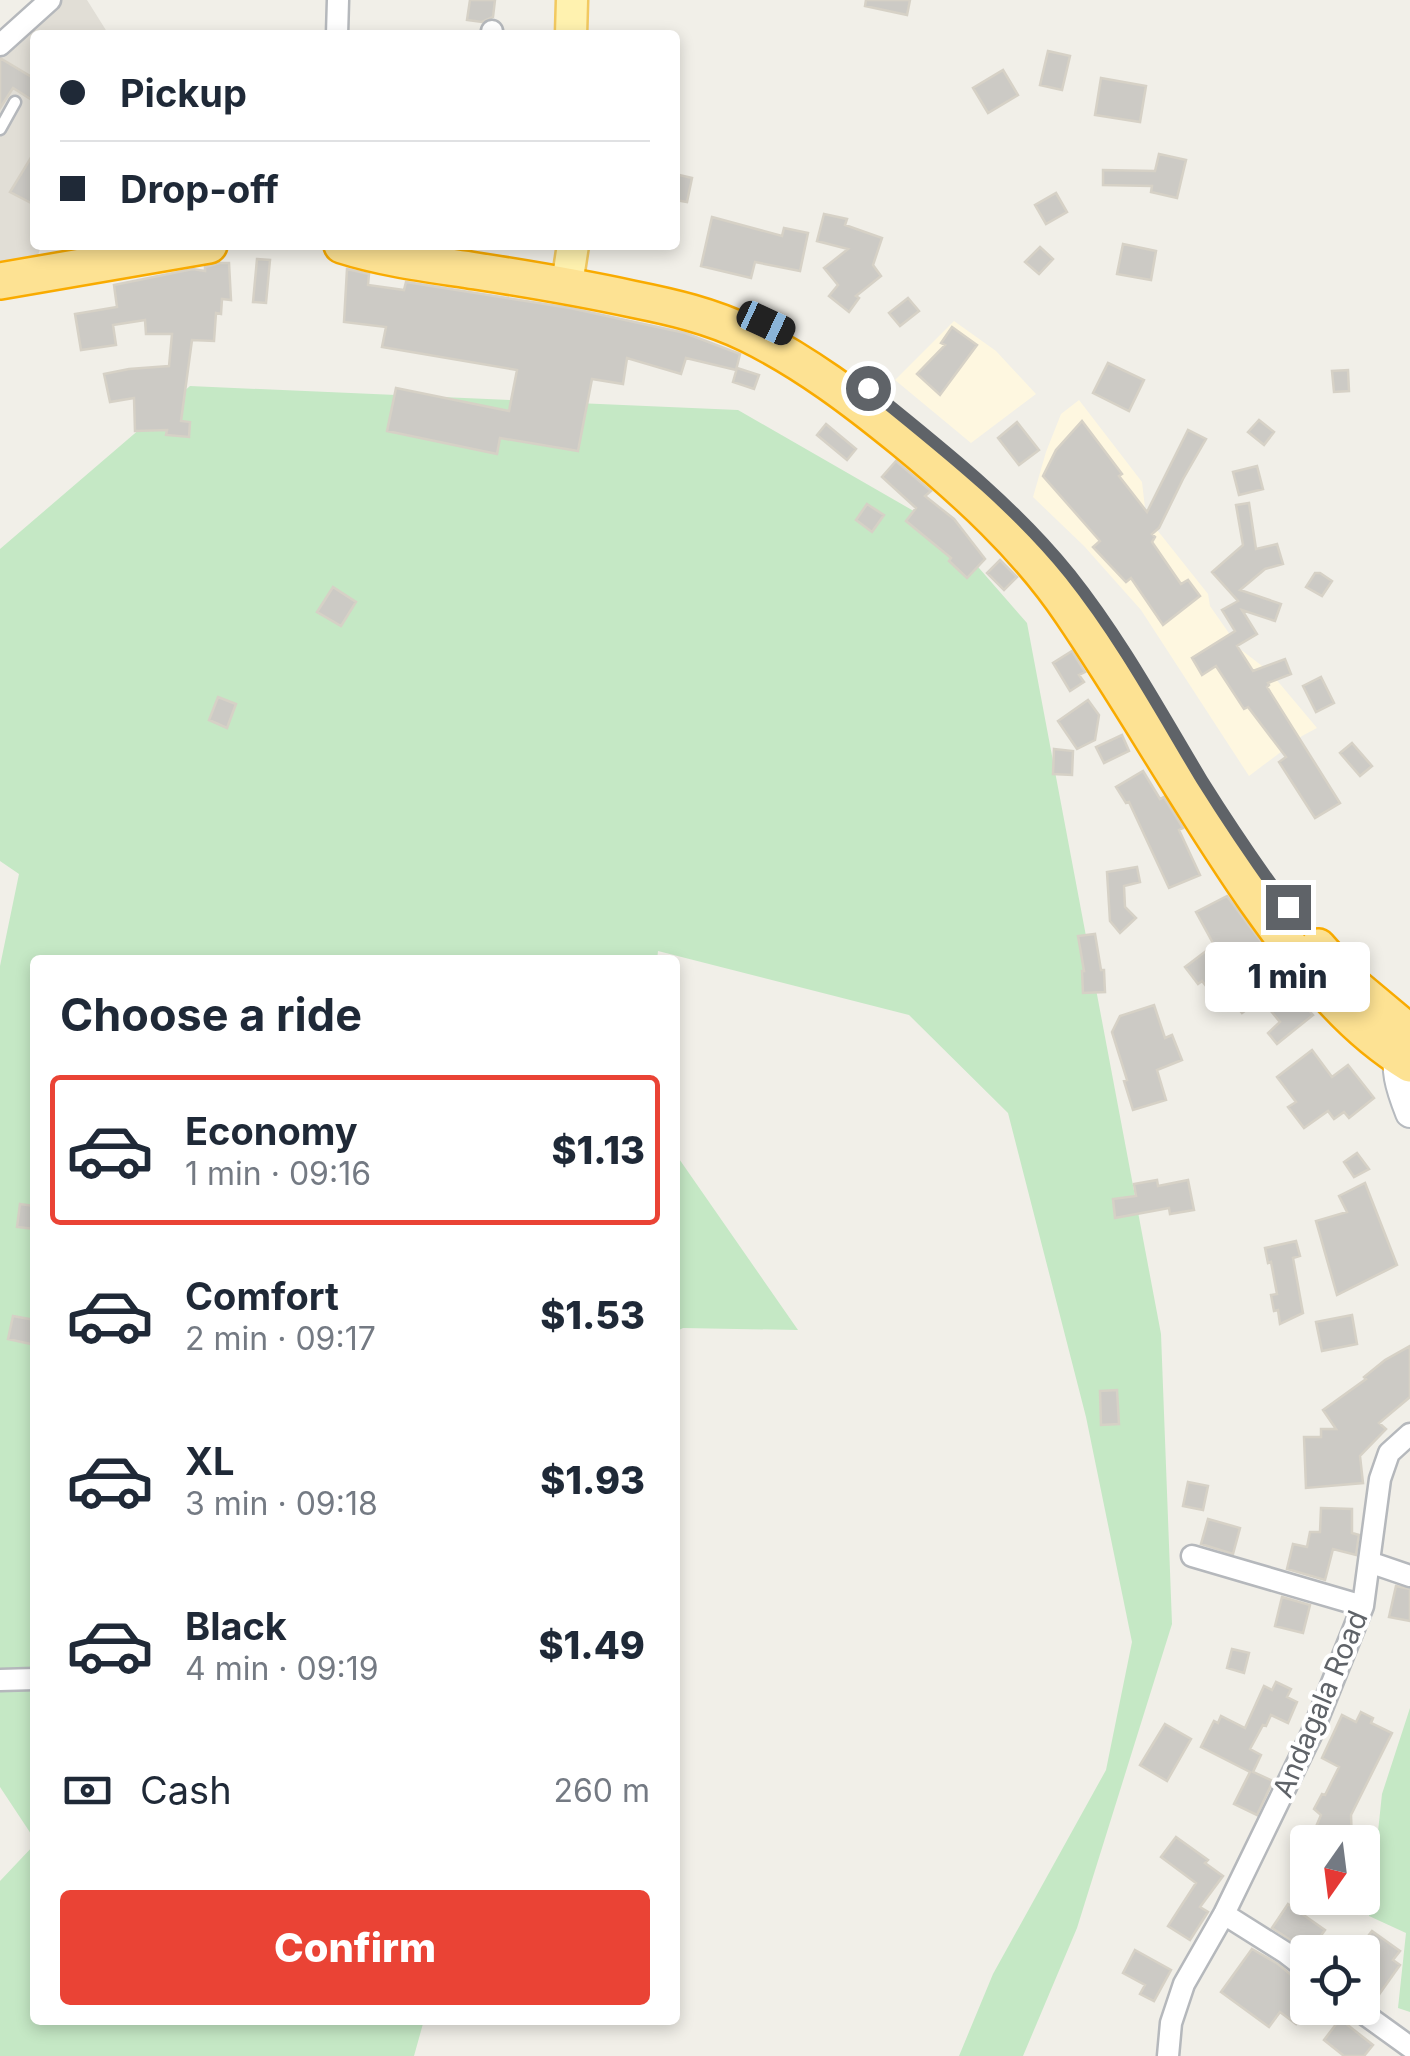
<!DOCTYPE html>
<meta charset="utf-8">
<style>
body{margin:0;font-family:Inter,sans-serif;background:#f2f2f3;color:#1f2937;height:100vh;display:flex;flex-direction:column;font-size:38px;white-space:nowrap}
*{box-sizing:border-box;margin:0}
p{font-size:32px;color:#747a83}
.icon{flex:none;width:55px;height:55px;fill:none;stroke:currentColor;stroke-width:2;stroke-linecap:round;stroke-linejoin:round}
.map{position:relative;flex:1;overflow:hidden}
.panel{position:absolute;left:30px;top:955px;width:650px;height:1070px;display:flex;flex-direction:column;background:#fff;border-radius:10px;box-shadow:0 5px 15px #0003}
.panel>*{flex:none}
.top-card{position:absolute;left:30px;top:30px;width:650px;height:220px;border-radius:10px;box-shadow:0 5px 15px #0003;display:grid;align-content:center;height:220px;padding:0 30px;background:#fff}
.needle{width:65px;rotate:194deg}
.fabs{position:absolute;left:1290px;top:1825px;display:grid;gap:20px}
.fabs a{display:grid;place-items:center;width:90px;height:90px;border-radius:10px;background:#fff;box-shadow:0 5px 15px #0003;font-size:50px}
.end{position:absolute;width:45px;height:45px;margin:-22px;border:12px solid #5f6368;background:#fff;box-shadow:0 0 0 5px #fff}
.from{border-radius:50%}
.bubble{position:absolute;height:70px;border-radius:10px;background:#fff;box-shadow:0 5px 15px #0003;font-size:32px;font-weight:800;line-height:70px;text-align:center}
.car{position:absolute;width:30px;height:60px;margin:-30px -15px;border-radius:12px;box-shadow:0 0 8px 2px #0007;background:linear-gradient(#222 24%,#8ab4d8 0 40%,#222 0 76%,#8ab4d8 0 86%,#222 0)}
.top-card b{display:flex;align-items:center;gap:35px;height:95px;font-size:38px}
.top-card b+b{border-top:2px solid #e0e1e3}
.top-card i{width:25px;height:25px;background:#1f2937}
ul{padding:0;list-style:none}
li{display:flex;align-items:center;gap:30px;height:150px;margin:0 20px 15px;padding:0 10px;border:5px solid transparent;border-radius:10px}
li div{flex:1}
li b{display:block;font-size:38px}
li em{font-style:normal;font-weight:800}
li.on{border-color:#ea4335}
li>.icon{width:90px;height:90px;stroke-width:1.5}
h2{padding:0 30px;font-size:45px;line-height:120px}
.pay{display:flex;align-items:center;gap:25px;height:110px;padding:0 30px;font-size:38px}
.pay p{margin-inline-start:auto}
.primary-button{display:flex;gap:20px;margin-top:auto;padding:20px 30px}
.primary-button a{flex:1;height:115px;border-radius:10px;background:#ea4335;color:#fff;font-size:40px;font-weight:800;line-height:115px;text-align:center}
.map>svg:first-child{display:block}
.commercial{fill:#fef7e0}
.education{fill:#e1ded6}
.green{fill:#c5e8c5}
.building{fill:#cccac5;stroke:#d6d1c6;stroke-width:2.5}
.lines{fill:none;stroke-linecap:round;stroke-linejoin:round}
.lane-casing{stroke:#b5b8bc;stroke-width:15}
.street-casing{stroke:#b5b8bc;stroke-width:25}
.secondary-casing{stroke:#b6babf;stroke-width:32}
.primary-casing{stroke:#f2c960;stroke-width:35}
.highway-casing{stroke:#f9ab00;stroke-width:40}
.lane{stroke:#fff;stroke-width:10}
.street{stroke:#fff;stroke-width:20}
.secondary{stroke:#fff;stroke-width:28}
.primary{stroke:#fff2af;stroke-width:30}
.highway{stroke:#fde293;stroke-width:35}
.route{stroke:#5f6368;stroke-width:12}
.labels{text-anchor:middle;stroke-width:8;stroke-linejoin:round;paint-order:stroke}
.street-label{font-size:28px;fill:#5f6368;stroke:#fff}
</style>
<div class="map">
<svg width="1410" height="2056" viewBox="0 0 1410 2056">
<rect width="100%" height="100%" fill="#f1efe8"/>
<path class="commercial" d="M 954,321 L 996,351 L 1036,394 L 971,443 L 895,380 Z
M 1079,400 L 1142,482 L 1146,516 L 1208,594 L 1210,606 L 1240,649 L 1270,672 L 1317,728 L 1302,736 L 1249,776 L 1141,610 L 1084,546 L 1033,497 L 1046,452 L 1061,414 Z"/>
<path class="education" d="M 50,0 L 87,0 L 109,35 L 35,35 L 35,245 L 41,245 L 32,277 L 0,281 L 0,45 Z"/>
<path class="green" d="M 190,386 L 738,410 L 945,529 L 1027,623 L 1161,1334 L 1172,1624 L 1077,1928 L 1023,2056 L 959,2056 L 993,1974 L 1106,1770 L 1132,1642 L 1086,1417 L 1008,1113 L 909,1015 L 658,951 L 657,960 L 35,960 L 35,1840 L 0,1787 L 0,966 L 19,874 L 0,861 L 0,549 Z
M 675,1153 L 798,1330 L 683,1328 L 675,1332 Z
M 1410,1708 L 1410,2012 L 1398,2008 L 1406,1933 L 1369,1916 L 1382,1794 Z
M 35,1844 L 35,2020 L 424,2020 L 414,2056 L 0,2056 L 0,1881 Z"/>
<path class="building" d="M 470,0 L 495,0 L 493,17 L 482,22 L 467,20 Z
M 866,0 L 910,0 L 907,15 L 865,6 Z
M 1048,51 L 1070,56 L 1062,90 L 1040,85 Z
M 0,58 L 35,79 L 35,102 L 13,88 L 0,108 Z
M 1003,70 L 1018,95 L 988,113 L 973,88 Z
M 1101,78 L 1146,86 L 1140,122 L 1095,115 Z
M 35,151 L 35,205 L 10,192 Z
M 1159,154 L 1186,160 L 1177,198 L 1151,192 L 1152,186 L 1103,185 L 1103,170 L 1155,171 Z
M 675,174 L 692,178 L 687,202 L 675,200 Z
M 1056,193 L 1067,212 L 1046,224 L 1035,205 Z
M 824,214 L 847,219 L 845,225 L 882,238 L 873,265 L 881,276 L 856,296 L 859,298 L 849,312 L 829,296 L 838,285 L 824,268 L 848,249 L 817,241 Z
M 712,217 L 782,236 L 784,228 L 808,233 L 800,271 L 755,262 L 751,278 L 701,266 Z
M 1123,244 L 1156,251 L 1151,280 L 1117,274 Z
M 1040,247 L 1053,259 L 1039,274 L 1025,262 Z
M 257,259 L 270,260 L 266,303 L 253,302 Z
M 220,263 L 229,263 L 231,300 L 222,299 L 221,314 L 216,313 L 214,341 L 192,340 L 181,421 L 190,422 L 189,437 L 166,435 L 167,430 L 135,431 L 134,398 L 110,402 L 104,374 L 129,369 L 169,366 L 172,334 L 146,334 L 145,320 L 113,325 L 116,345 L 81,350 L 75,314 L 117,307 L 114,285 L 193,269 L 205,271 L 205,267 Z
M 347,269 L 369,274 L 368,285 L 404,290 L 406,282 L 570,308 L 685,333 L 740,354 L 736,370 L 686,358 L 681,374 L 627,358 L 623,384 L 592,379 L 578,451 L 500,438 L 497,454 L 387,431 L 396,388 L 509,411 L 517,370 L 382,347 L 386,327 L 344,322 Z
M 908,298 L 919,311 L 900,326 L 889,313 Z
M 952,327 L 977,345 L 940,395 L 917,374 L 945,345 L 941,343 Z
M 1108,363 L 1144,380 L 1129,411 L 1093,393 Z
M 737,368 L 759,375 L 754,389 L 733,382 Z
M 1348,370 L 1349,391 L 1334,392 L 1332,371 Z
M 1259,420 L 1274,432 L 1264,445 L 1248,432 Z
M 1082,421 L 1122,474 L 1119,476 L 1147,512 L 1188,430 L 1206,439 L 1183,479 L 1159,528 L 1152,534 L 1155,537 L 1152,542 L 1181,584 L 1188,580 L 1200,596 L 1163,625 L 1131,578 L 1126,582 L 1093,547 L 1100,541 L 1043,476 L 1056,450 Z
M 1017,422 L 1039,450 L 1019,465 L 998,438 Z
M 826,424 L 856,449 L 847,460 L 817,435 Z
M 896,461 L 931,491 L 925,496 L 954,519 L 985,559 L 967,578 L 949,561 L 951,558 L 906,521 L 916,508 L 882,477 Z
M 1257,466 L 1263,489 L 1239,495 L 1233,472 Z
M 1249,503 L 1256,549 L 1277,544 L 1283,564 L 1265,569 L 1240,590 L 1281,604 L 1275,621 L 1242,610 L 1257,634 L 1237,646 L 1253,671 L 1285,659 L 1291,674 L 1268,683 L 1269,685 L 1267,687 L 1340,803 L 1315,818 L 1279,762 L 1286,757 L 1248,707 L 1244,709 L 1216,666 L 1202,675 L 1192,658 L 1235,631 L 1222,610 L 1238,601 L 1212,572 L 1243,545 L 1236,505 Z
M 867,504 L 884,515 L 872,532 L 856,520 Z
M 1000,560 L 1017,577 L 1004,590 L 987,573 Z
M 1315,573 L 1320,573 L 1332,581 L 1322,596 L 1306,587 Z
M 333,587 L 356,602 L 341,626 L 317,612 Z
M 1072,651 L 1085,672 L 1079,675 L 1084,682 L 1070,691 L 1053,663 Z
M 1321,677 L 1334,703 L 1316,712 L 1303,686 Z
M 218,697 L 236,704 L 227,728 L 209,720 Z
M 1088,700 L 1099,715 L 1095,740 L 1077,749 L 1058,721 Z
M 1122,735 L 1129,751 L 1104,763 L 1096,747 Z
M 1352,743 L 1372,766 L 1360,776 L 1340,753 Z
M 1054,749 L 1073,751 L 1072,775 L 1053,774 Z
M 1143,771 L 1160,799 L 1164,797 L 1183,828 L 1179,830 L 1200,875 L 1169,888 L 1129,802 L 1126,803 L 1116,787 Z
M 1137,867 L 1140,882 L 1124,886 L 1125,907 L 1136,918 L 1120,933 L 1110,921 L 1107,872 Z
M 1227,896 L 1301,995 L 1298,998 L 1313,1015 L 1277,1044 L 1268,1033 L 1280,1022 L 1261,999 L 1242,1013 L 1232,1000 L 1223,1007 L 1202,981 L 1198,984 L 1185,967 L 1214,945 L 1196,912 Z
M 1095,934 L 1101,970 L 1104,970 L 1105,992 L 1083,993 L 1082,971 L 1084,971 L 1078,936 Z
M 1154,1005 L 1165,1038 L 1172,1035 L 1182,1060 L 1157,1070 L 1166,1100 L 1133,1110 L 1124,1081 L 1127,1080 L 1112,1032 L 1120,1016 Z
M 1312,1050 L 1332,1077 L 1348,1065 L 1374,1098 L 1349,1118 L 1344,1112 L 1334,1119 L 1328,1111 L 1304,1128 L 1288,1107 L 1296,1102 L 1277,1077 Z
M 1357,1153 L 1369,1169 L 1354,1177 L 1344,1162 Z
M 1157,1180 L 1158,1186 L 1188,1180 L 1194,1210 L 1170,1214 L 1169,1208 L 1115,1218 L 1113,1199 L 1136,1196 L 1134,1184 Z
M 1365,1183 L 1397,1265 L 1337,1295 L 1316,1221 L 1347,1212 L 1339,1196 Z
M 20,1204 L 35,1206 L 35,1229 L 17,1227 Z
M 1296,1241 L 1300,1256 L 1293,1258 L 1303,1313 L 1280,1324 L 1278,1310 L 1274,1311 L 1271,1295 L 1277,1294 L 1271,1262 L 1268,1263 L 1265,1248 Z
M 1352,1315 L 1357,1344 L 1322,1351 L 1316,1322 Z
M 13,1316 L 35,1320 L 35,1345 L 8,1339 Z
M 1410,1346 L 1410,1397 L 1379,1423 L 1386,1429 L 1360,1456 L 1363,1483 L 1306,1488 L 1304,1437 L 1321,1437 L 1321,1429 L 1336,1429 L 1323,1410 L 1366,1379 L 1364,1377 L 1385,1360 Z
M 1117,1390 L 1119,1424 L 1101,1425 L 1100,1391 Z
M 1188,1482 L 1208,1486 L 1203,1510 L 1183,1506 Z
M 1321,1508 L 1352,1509 L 1352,1533 L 1359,1535 L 1356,1555 L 1333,1549 L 1325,1580 L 1287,1569 L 1293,1544 L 1307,1547 L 1310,1532 L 1320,1532 Z
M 1208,1519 L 1240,1528 L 1233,1554 L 1201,1544 Z
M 1396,1586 L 1410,1589 L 1410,1621 L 1389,1617 Z
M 1282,1597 L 1310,1605 L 1303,1633 L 1275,1626 Z
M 1232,1649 L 1249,1653 L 1244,1673 L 1227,1668 Z
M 1276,1682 L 1291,1689 L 1287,1697 L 1297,1702 L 1288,1723 L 1271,1715 L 1266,1726 L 1263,1725 L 1250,1749 L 1261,1755 L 1253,1772 L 1273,1781 L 1257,1815 L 1234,1804 L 1250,1772 L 1201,1747 L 1214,1721 L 1218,1723 L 1221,1716 L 1245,1728 L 1264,1686 L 1272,1690 Z
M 1361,1712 L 1373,1718 L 1371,1723 L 1392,1733 L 1351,1815 L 1352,1842 L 1332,1832 L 1327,1840 L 1315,1835 L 1315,1829 L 1321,1815 L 1314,1809 L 1322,1794 L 1325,1795 L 1339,1767 L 1322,1758 L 1342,1715 L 1356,1722 Z
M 1165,1724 L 1191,1739 L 1167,1781 L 1140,1765 Z
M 1176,1837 L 1208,1860 L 1205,1863 L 1223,1876 L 1200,1907 L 1208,1912 L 1190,1940 L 1168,1926 L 1196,1883 L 1161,1857 Z
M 1288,1904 L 1325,1930 L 1309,1952 L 1272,1928 Z
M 1372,1931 L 1400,1951 L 1393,1960 L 1400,1965 L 1373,2003 L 1362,1996 L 1362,1944 Z
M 1252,1949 L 1278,1964 L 1308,1989 L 1308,2008 L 1296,2024 L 1280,2012 L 1269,2027 L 1221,1992 Z
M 1135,1950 L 1171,1970 L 1154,2001 L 1140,1994 L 1145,1985 L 1123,1973 Z
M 1340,2019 L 1373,2045 L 1364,2056 L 1344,2056 L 1324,2040 Z"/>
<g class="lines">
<g class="lane-casing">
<path id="lane" d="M 0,129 L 15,102"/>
</g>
<g class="street-casing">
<path id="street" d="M 337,35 L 338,0
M 492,35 L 492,31
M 0,45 L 50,0
M 1192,1556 L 1363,1606
M 1369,1562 L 1410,1576
M 0,1680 L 35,1679
M 1224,1914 L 1286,1953 L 1308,1970
M 1356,2008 L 1410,2047
M 1168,2056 L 1171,2023 L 1184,1984 L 1224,1914 L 1312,1733 L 1363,1606 L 1380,1479 L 1389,1453 L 1410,1434"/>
</g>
<g class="secondary-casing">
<path id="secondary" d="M 1402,1042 C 1392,1066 1401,1090 1410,1113"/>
</g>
<g class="primary-casing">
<path id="primary" d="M 571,35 L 572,0
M 569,271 L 573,245"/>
</g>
<g class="highway-casing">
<path id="highway" d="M 342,245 C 386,259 431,264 476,271 C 528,279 581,288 632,299 C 672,307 711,316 748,334 C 805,362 855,400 904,440 C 966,491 1027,546 1072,613 C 1136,707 1191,807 1256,900 C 1300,962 1344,1024 1410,1064
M 0,281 L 209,245
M 1318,947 L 1349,982 L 1410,1033"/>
</g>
<use href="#lane" class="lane"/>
<use href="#street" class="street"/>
<use href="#secondary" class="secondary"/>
<use href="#primary" class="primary"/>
<use href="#highway" class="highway"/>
</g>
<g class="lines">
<path class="route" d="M 868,388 C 939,446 1012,502 1070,574 C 1121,638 1160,710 1202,780 C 1229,823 1258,866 1288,907"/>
</g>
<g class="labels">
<g class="street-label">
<text transform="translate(1320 1704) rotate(-67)" y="10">Andagala Road</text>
</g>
</g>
</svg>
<div class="fabs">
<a><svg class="needle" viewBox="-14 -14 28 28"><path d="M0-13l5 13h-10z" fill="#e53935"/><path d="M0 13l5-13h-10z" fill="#747a83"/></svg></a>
<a><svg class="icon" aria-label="locate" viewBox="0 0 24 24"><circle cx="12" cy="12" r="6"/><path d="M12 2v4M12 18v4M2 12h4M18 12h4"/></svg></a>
</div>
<i class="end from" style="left:868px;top:388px"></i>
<i class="end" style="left:1288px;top:907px"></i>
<div class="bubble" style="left:1205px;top:942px;width:165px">1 min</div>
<i class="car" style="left:766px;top:323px;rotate:115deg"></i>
<div class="top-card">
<b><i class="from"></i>Pickup</b>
<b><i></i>Drop-off</b>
</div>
<section class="panel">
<h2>Choose a ride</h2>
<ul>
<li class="on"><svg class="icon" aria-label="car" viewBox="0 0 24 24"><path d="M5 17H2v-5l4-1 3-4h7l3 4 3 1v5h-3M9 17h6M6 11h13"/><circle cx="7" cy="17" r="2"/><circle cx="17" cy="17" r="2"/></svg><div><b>Economy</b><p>1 min · 09:16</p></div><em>$1.13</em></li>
<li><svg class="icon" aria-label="car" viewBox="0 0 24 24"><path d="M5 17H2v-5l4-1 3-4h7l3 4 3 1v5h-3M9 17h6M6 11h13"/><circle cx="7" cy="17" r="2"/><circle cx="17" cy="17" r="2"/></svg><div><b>Comfort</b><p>2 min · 09:17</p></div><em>$1.53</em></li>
<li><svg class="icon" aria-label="car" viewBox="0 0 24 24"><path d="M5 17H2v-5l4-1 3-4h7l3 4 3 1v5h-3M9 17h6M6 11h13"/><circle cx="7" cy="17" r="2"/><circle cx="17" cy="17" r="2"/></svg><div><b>XL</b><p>3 min · 09:18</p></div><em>$1.93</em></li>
<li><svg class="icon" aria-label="car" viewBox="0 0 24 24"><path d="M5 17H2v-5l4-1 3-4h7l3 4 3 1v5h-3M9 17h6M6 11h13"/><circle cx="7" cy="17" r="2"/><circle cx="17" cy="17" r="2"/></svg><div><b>Black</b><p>4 min · 09:19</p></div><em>$1.49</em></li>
</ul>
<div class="pay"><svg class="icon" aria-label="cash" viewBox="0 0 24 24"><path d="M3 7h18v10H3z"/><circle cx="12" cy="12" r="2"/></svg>Cash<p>260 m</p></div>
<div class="primary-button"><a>Confirm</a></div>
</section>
</div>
